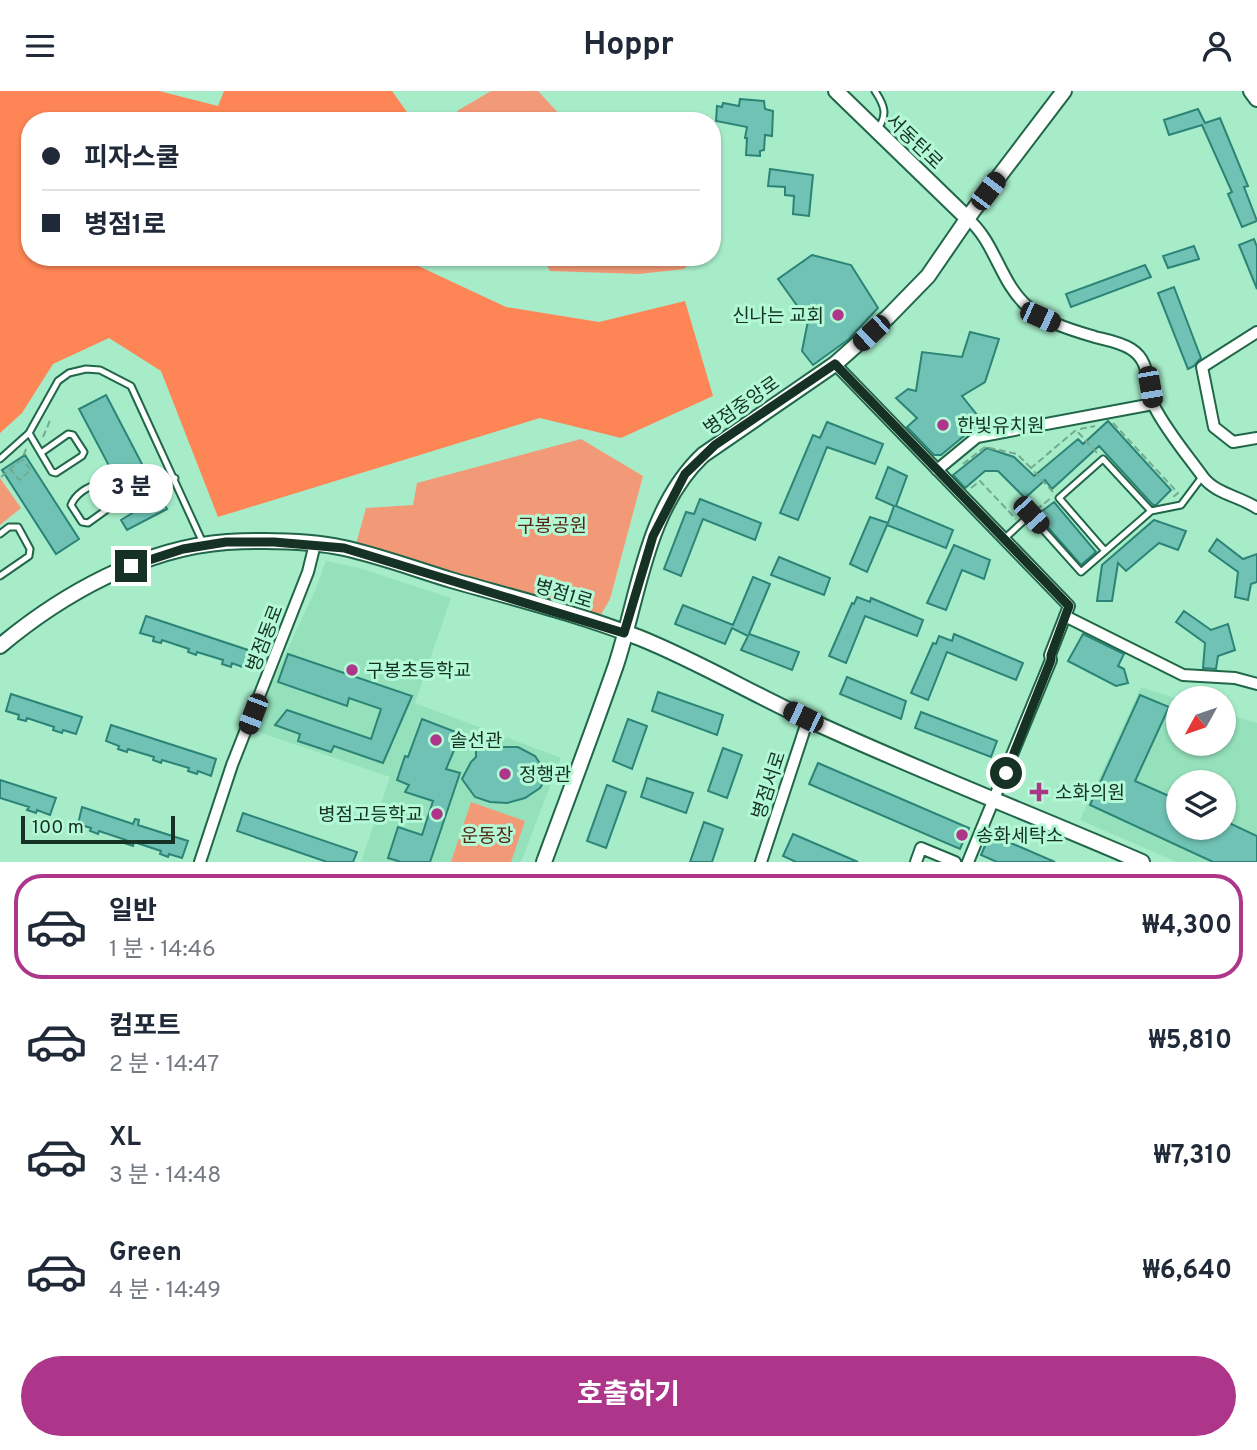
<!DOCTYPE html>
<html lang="ko">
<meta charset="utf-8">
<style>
body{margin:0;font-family:Overpass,"Noto Sans KR",sans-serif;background:#f6f6f7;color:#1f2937;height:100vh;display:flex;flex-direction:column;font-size:26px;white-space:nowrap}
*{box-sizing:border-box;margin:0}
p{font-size:23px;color:#747a83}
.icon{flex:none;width:38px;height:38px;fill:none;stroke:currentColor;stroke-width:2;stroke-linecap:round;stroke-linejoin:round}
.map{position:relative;height:771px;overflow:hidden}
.drawer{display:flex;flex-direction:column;background:#fff;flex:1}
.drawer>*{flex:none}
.guide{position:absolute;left:21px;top:21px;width:700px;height:154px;border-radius:28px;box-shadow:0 2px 5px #0004;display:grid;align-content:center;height:154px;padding:0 21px;background:#fff}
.needle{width:46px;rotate:230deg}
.buttons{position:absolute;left:1166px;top:595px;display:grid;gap:14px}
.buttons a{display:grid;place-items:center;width:70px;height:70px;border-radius:50%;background:#fff;box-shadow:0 2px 5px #0004;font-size:35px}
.scale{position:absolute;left:21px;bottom:18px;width:154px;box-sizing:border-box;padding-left:7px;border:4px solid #163225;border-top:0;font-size:19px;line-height:24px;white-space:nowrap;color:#163225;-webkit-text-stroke:5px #b4f9d6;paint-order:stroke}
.end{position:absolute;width:32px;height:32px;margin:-16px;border:9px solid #163225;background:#fff;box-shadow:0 0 0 4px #fff}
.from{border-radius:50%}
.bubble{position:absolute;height:49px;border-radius:24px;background:#fff;box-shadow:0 2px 5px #0004;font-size:23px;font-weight:700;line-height:49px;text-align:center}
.car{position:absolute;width:21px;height:42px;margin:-21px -10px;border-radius:9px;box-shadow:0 0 5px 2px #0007;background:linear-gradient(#222 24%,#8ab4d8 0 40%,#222 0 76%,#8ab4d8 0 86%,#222 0)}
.guide b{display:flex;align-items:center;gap:24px;height:66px;font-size:26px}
.guide b+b{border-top:2px solid #e0e1e3}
.guide i{width:18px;height:18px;background:#1f2937}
ul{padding:12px 0 0;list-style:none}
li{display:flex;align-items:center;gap:21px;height:105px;margin:0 14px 10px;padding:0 7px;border:4px solid transparent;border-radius:28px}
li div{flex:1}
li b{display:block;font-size:26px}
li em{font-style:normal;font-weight:700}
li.on{border-color:#ad358a}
li>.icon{width:63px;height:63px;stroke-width:1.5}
.primary-button{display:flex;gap:14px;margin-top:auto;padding:14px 21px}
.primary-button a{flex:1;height:80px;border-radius:42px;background:#ad358a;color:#fff;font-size:28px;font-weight:700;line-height:80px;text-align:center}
header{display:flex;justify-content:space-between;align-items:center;height:91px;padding:0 21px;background:#fff;font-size:32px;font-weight:700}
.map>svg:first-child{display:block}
.built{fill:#94e1bb;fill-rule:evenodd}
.green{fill:#f29a77}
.forest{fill:#fe8555}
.building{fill:#6fc2b4;stroke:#2c8477;stroke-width:2}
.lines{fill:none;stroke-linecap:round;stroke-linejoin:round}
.lane-casing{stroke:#216649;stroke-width:9}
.street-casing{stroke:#216649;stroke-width:14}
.secondary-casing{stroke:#216649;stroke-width:18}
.path{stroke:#74ab8f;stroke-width:2;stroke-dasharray:7 3.5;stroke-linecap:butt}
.lane{stroke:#fff;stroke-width:5}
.street{stroke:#fff;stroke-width:10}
.secondary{stroke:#fff;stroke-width:14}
.route{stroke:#163225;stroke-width:9}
.poi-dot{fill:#ad358a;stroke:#b4f9d6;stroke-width:2.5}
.labels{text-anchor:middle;stroke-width:6;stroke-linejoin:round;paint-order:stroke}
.street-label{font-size:19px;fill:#163225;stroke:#b4f9d6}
.poi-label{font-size:19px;fill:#163225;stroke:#b4f9d6;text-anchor:start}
.park-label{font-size:19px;fill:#552613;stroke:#b4f9d6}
</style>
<header><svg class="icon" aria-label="menu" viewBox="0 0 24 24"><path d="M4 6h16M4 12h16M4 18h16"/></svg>Hoppr<svg class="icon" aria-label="person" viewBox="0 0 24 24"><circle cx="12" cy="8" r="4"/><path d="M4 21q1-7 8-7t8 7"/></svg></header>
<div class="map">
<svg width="1257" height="771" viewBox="0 0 1257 771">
<rect width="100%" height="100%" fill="#a7ecc9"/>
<path class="built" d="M 326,470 L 359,477 L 451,507 L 415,612 L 561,667 L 521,771 L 361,771 L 390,686 L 250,638 L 314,502 Z
M 1141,596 L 1178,608 L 1178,653 L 1223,653 L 1223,622 L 1257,632 L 1257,771 L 1177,771 L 1080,729 ZM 1178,691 L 1223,691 L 1223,737 L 1178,737 Z"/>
<path class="green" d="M 491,0 L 538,0 L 562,26 L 569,30 L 463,30 L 457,20 Z
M 542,166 L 696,166 L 684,178 L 639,183 L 550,180 Z
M 581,348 L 643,385 L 610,508 L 599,527 L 356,453 L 366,417 L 413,414 L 417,392 Z
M 0,387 L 21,417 L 0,434 Z
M 471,711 L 525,730 L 511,771 L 451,771 Z"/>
<path class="forest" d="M 0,0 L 159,0 L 218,15 L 224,0 L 392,0 L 409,24 L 405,30 L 30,30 L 30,166 L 399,166 L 506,216 L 599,231 L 685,210 L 713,305 L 621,347 L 540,327 L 218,426 L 161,280 L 109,247 L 53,273 L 22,322 L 0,342 Z"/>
<path class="building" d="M 740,8 L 764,10 L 765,18 L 773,20 L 772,45 L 765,44 L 764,59 L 760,60 L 760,65 L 746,64 L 747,47 L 745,47 L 747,36 L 716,30 L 717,15 L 722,16 L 723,12 L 739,15 Z
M 1198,18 L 1205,32 L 1220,27 L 1248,95 L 1244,96 L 1257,130 L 1242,136 L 1228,103 L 1232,101 L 1202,34 L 1169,44 L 1164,29 Z
M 770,78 L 813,84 L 809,125 L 793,123 L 794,105 L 785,104 L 785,96 L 768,95 Z
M 1254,148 L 1257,156 L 1257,198 L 1239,154 Z
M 1194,155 L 1199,168 L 1168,177 L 1163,165 Z
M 812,164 L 851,174 L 878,217 L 849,248 L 813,274 L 802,260 L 808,230 L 778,188 Z
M 1145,174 L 1151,186 L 1071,216 L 1066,203 Z
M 1174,196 L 1201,267 L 1194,275 L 1188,278 L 1158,202 Z
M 970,241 L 999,248 L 985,291 L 962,305 L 982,330 L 941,364 L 934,364 L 907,336 L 917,327 L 896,307 L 908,298 L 916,300 L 922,261 L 962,266 Z
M 106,304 L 153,394 L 130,407 L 125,405 L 79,318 Z
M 1108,330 L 1171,399 L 1156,414 L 1153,414 L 1099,355 L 1052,398 L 1045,389 L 1025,407 L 998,380 L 985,380 L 965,397 L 953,384 L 987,357 L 1014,366 L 1034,385 L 1078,348 L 1083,353 Z
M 827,331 L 883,353 L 875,373 L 827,356 L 798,429 L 780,422 L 813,344 L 820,347 Z
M 25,364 L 79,448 L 56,463 L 2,379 Z
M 888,376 L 907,385 L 896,415 L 953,439 L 946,457 L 887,434 L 867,481 L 850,473 L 870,426 L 888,432 L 894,415 L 876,407 Z
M 159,403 L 167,418 L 127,439 L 121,429 L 134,421 L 132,417 Z
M 700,408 L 761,432 L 755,449 L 703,428 L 681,485 L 664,478 L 686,421 L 694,423 Z
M 1054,411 L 1096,461 L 1081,474 L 1037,424 Z
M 1154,429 L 1186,440 L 1178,459 L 1159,452 L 1126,480 L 1118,472 L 1112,510 L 1097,510 L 1102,474 Z
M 1217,448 L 1243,468 L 1257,463 L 1257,491 L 1251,493 L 1248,509 L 1235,506 L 1238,481 L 1209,460 Z
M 954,454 L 990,469 L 984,488 L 962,479 L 946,519 L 927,512 Z
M 779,466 L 830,487 L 824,504 L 771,484 Z
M 753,486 L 770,493 L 749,543 L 799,561 L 792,579 L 741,559 L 748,545 L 732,537 L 725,553 L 675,533 L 683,514 L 733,534 Z
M 857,506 L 870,511 L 871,507 L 923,529 L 917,545 L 865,525 L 846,572 L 829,565 L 852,512 L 854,513 Z
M 1184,520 L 1211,539 L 1228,533 L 1235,559 L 1218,565 L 1216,578 L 1203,577 L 1205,552 L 1176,531 Z
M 146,525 L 251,560 L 245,577 L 232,572 L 231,576 L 222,573 L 223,569 L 197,561 L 196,564 L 188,561 L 189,558 L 162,549 L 161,552 L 153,550 L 154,546 L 140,542 Z
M 954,543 L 1023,572 L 1016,589 L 947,561 L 928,609 L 911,602 L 933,552 L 936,553 L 939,545 L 952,550 Z
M 1083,543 L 1124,563 L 1118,575 L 1124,578 L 1128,592 L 1116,595 L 1068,570 Z
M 288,563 L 412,605 L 383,672 L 334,655 L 331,661 L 298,650 L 300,643 L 275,634 L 287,619 L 371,648 L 381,618 L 349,607 L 347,615 L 278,591 Z
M 847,586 L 906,610 L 901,628 L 840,603 Z
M 658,601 L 723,624 L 717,644 L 652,620 Z
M 11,603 L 82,626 L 76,643 L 63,639 L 62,642 L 53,639 L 54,636 L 27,627 L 26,630 L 18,628 L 19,624 L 6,620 Z
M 1140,604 L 1169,616 L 1135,690 L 1178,709 L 1178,737 L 1223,737 L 1223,729 L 1257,745 L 1257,771 L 1213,771 L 1090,714 Z
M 921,621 L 997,650 L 991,666 L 915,637 Z
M 422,628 L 461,643 L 446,678 L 460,682 L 430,771 L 401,771 L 388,767 L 398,736 L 422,744 L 433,710 L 405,701 L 409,694 L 397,689 L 405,665 L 408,666 Z
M 628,628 L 647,635 L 632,678 L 613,670 Z
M 111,634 L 216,668 L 211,685 L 198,680 L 197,683 L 188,680 L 189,677 L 162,669 L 161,672 L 153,669 L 154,666 L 128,658 L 127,661 L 118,658 L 119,655 L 106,650 Z
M 490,649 L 502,656 L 518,656 L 535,665 L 545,680 L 545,689 L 540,697 L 525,707 L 507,712 L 490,711 L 475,706 L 462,688 L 471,671 L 476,666 L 476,657 L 483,650 Z
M 723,657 L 742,664 L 727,707 L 708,700 Z
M 818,672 L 969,737 L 960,758 L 809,693 Z
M 647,687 L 693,702 L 686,722 L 641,706 Z
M 0,689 L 56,707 L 50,724 L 37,719 L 36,722 L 27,719 L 29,716 L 0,707 Z
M 607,694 L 626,701 L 606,757 L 587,750 Z
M 82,716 L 133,733 L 135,728 L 139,729 L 138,734 L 188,750 L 182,767 L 169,763 L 168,766 L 160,763 L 161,760 L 134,751 L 133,755 L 124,752 L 126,749 L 99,740 L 98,743 L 90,740 L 91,737 L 78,733 Z
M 243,722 L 357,761 L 353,771 L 327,771 L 237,740 Z
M 704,731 L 723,738 L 712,771 L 690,771 Z
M 793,743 L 858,771 L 796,771 L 783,765 Z
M 990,743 L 1055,771 L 997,771 L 981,764 Z"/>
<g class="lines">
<g class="lane-casing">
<path id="lane" d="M 875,0 C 885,15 888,24 877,39
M 29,342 L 52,381 L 56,382 L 82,365 L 84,361 L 73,344 L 68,343 L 41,362
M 0,368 L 29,342 L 58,290 L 69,282 L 86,278 L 100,279 L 131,295 L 203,452
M 113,414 L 99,394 C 88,394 75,404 71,414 L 82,431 L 88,432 L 113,414 L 132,412 L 175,387
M 0,443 L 9,436 L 18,436 L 30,458 L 29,465 L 0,485
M 1004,448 L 1030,424 L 1081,481 L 1151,420 L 1181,414 L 1202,386
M 1105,460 L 1059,407 L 1103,368 L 1151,420"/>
</g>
<g class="street-casing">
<path id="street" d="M 968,128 C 995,151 1000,191 1027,215 C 1046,232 1072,239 1095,246 C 1107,249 1120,251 1131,258 C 1153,272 1144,295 1154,315 C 1166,339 1187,364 1203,386 C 1216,403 1239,405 1257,417
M 1257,241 L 1202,276 L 1214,336 L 1233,351 L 1257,347
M 835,273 L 1069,515 L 1050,564 L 1051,569 L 968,771
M 937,379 L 977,346 L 1153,313
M 1065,525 L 1183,584 L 1235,587 L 1257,593
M 200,771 L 232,674 L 308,481 L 315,453
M 761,771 L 808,628
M 916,771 L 921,757 L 955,771"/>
</g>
<g class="secondary-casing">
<path id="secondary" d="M 836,0 L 968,128
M 1251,0 L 1257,8
M 0,555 C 62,503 144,457 227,451 C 264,449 307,449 344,457 C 380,465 415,478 451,489 C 514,507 579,523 640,547 C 697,570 751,602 807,628 C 917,679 1031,723 1142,771
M 544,771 C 568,706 593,640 616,574 C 639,504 646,418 703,364 L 835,273 L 888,226 L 928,185 L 972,121 L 1064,0"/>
</g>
<path class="path" d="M 1113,332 L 1178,402 L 1172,407
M 1080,338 L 1095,335
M 43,346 L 51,327
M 963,373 L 985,356 L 1017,363 L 1031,377
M 10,377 L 19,389 L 31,379 L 22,368
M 1,386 L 22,368 L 27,356
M 971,397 L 980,390 L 1016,428
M 1053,401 L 1031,377 L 1076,339 L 1097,362
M 1036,419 L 1051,407"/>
<use href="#lane" class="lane"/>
<use href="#street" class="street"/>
<use href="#secondary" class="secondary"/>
</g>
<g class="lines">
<path class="route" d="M 131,475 L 183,458 L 226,451 L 274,451 L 344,457 L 624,542 L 653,445 L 685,383 L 715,354 L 835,273 L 1069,515 L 1051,564 L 1051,569 L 1006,682"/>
</g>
<g class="poi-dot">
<circle cx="838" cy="224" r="7"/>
<circle cx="943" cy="334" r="7"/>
<circle cx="352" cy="579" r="7"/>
<circle cx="436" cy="649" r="7"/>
<circle cx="505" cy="683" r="7"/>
<path d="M1035.5 690.5h7v7h7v7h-7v7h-7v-7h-7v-7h7z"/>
<circle cx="437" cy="723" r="7"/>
<circle cx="962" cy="744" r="7"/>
</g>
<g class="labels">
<g class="street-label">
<text transform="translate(915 50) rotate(44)" y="7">서동탄로</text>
<text transform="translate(741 314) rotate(-35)" y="7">병점중앙로</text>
<text transform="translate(564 502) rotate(17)" y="7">병점1로</text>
<text transform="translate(264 547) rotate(-69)" y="7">병점동로</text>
<text transform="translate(768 694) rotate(-72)" y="7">병점서로</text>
</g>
<g class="poi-label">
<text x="824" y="231" text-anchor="end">신나는 교회</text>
<text x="957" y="341">한빛유치원</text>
<text x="366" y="586">구봉초등학교</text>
<text x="450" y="656">솔선관</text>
<text x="519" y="690">정행관</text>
<text x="1055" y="708">소화의원</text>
<text x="423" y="730" text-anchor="end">병점고등학교</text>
<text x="976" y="751">송화세탁소</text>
</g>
<g class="park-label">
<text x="552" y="441">구봉공원</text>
<text x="487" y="751">운동장</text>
</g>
</g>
</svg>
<div class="buttons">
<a><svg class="needle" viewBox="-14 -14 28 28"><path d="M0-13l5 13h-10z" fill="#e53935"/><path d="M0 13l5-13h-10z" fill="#747a83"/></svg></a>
<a><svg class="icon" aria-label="layers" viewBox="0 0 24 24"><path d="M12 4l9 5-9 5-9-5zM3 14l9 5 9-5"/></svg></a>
</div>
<div class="scale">100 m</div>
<i class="end from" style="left:1006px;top:682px"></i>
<i class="end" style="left:131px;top:475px"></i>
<div class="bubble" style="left:89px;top:373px;width:84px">3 분</div>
<i class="car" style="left:988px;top:100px;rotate:37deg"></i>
<i class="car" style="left:1040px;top:226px;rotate:114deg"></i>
<i class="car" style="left:871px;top:242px;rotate:227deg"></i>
<i class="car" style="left:1150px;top:296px;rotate:170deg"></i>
<i class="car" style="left:1031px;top:424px;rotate:138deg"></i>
<i class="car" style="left:253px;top:623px;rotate:201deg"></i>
<i class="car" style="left:803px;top:626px;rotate:296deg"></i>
<div class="guide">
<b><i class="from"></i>피자스쿨</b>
<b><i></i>병점1로</b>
</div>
</div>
<section class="drawer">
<ul>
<li class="on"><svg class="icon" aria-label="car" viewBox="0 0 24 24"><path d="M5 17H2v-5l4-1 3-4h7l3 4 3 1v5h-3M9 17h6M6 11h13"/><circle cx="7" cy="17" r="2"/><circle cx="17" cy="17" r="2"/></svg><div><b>일반</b><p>1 분 · 14:46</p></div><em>₩4,300</em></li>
<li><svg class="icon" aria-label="car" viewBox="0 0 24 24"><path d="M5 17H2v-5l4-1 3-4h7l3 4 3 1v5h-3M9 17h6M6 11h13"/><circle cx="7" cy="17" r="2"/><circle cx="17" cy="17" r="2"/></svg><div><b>컴포트</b><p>2 분 · 14:47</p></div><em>₩5,810</em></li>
<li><svg class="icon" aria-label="car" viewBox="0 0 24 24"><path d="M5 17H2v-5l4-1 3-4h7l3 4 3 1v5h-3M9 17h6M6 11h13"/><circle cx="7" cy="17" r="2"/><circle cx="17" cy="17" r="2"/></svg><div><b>XL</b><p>3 분 · 14:48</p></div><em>₩7,310</em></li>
<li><svg class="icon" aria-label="car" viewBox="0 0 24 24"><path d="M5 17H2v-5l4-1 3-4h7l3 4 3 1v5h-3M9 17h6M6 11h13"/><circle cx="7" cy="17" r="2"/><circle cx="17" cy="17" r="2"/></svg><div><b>Green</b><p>4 분 · 14:49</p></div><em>₩6,640</em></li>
</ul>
<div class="primary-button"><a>호출하기</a></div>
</section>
